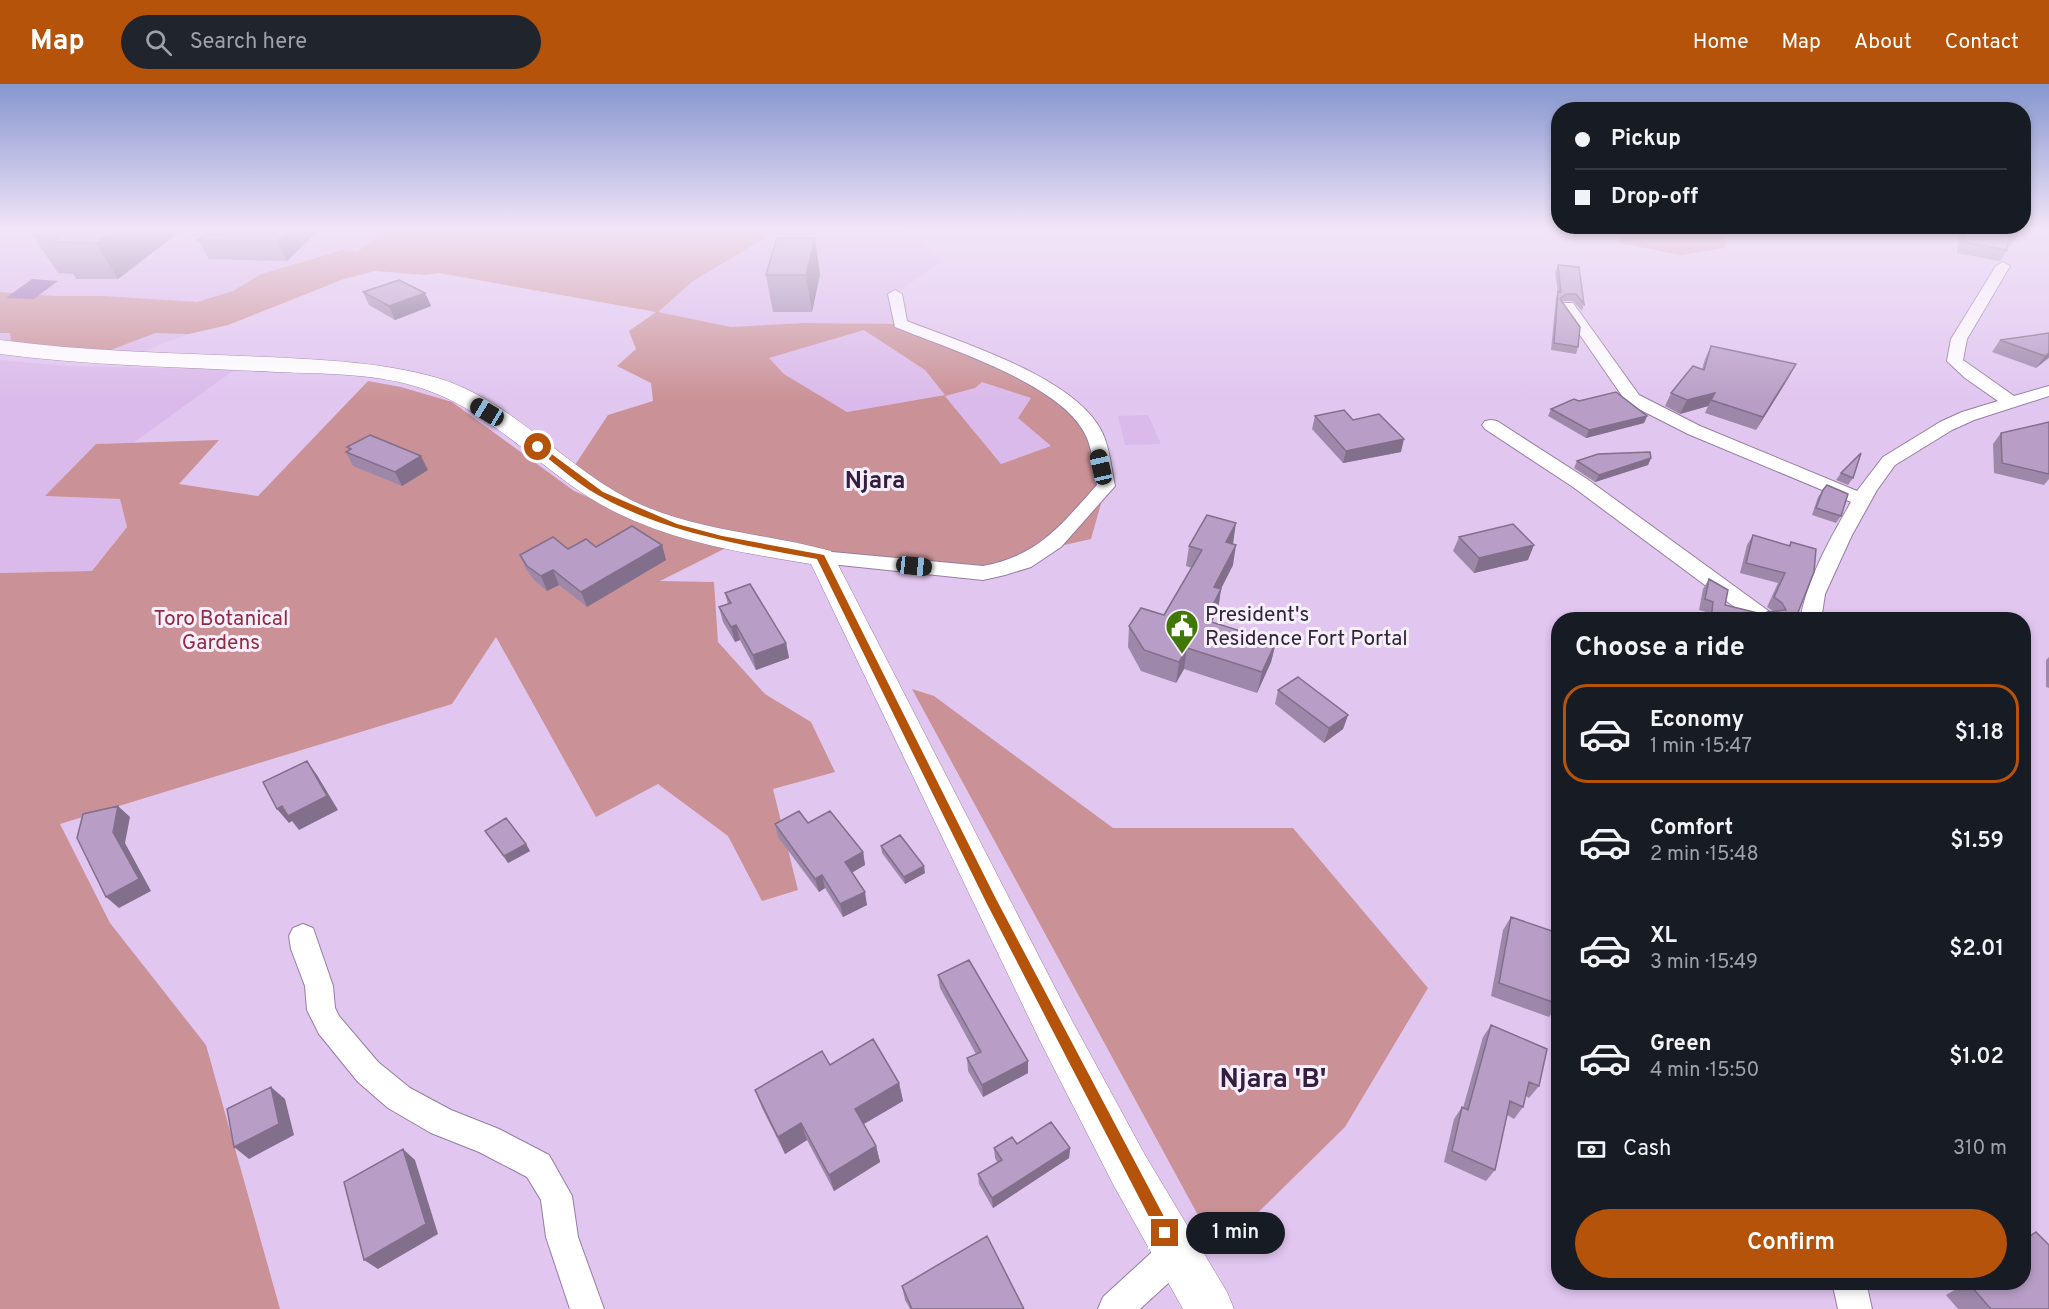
<!DOCTYPE html>
<meta charset="utf-8">
<style>
body{margin:0;font-family:Overpass,sans-serif;background:#20242c;color:#f1f3f6;height:100vh;display:flex;flex-direction:column;font-size:22px;white-space:nowrap}
*{box-sizing:border-box;margin:0}
p{font-size:20px;color:#9ea1a6}
.icon{flex:none;width:33px;height:33px;fill:none;stroke:currentColor;stroke-width:2;stroke-linecap:round;stroke-linejoin:round}
.map{position:relative;flex:1;overflow:hidden}
.panel{position:absolute;left:1551px;top:528px;width:480px;height:678px;display:flex;flex-direction:column;background:#171b24;border-radius:24px;box-shadow:0 3px 9px #0003}
.panel>*{flex:none}
.hud{position:absolute;left:1551px;top:18px;width:480px;height:132px;border-radius:24px;box-shadow:0 3px 9px #0003;display:grid;align-content:center;height:132px;padding:0 24px;background:#171b24}
.end{position:absolute;width:27px;height:27px;margin:-14px;border:8px solid #b45309;background:#fff;box-shadow:0 0 0 3px #fff}
.from{border-radius:50%}
.bubble{position:absolute;height:42px;border-radius:21px;background:#171b24;box-shadow:0 3px 9px #0003;font-size:20px;font-weight:600;line-height:42px;text-align:center}
.car{position:absolute;width:18px;height:36px;margin:-18px -9px;border-radius:8px;box-shadow:0 0 4px 2px #0007;background:linear-gradient(#222 24%,#8ab4d8 0 40%,#222 0 76%,#8ab4d8 0 86%,#222 0)}
.hud b{display:flex;align-items:center;gap:21px;height:57px;font-size:22px}
.hud b+b{border-top:2px solid #363941}
.hud i{width:15px;height:15px;background:#f1f3f6}
ul{padding:0;list-style:none}
li{display:flex;align-items:center;gap:18px;height:99px;margin:0 12px 9px;padding:0 12px;border:3px solid transparent;border-radius:24px}
li div{flex:1}
li b{display:block;font-size:22px}
li em{font-style:normal;font-weight:600}
li.current{border-color:#b45309}
li>.icon{width:54px;height:54px;stroke-width:1.5}
h2{padding:0 24px;font-size:27px;line-height:72px}
.pay{display:flex;align-items:center;gap:15px;height:66px;padding:0 24px;font-size:22px}
.pay p{margin-inline-start:auto}
.button{display:flex;gap:12px;margin-top:auto;padding:12px 24px}
.button a{flex:1;height:69px;border-radius:36px;background:#b45309;color:#fff;font-size:24px;font-weight:600;line-height:69px;text-align:center}
header{display:flex;align-items:center;gap:36px;box-sizing:border-box;height:84px;padding:0 30px;background:#b45309;color:#fff}
header strong{font-size:28px}
nav{display:flex;gap:33px;margin-inline-start:auto;font-size:21px}
.search{width:420px;height:54px;background:#20242c;display:flex;align-items:center;gap:15px;box-sizing:border-box;padding:0 21px;border-radius:33px;color:#9ea1a6;font-size:22px}
.map>svg:first-child{display:block}
.built{fill:#dabaea}
.green{fill:#ca9296;fill-rule:evenodd}
.water{fill:#9469aa}
.lines{fill:none;stroke-linecap:round;stroke-linejoin:round}
.street-casing{stroke:#977da4;stroke-width:2}
.secondary-casing{stroke:#977da4;stroke-width:1}
.street{fill:#fff;fill-rule:evenodd}
.secondary{fill:#fff;fill-rule:evenodd}
.wall{fill:#9e88aa}
.shaded-wall{fill:#816f8b}
.building{fill:#b89ec6;stroke:#816f8b;stroke-width:1.5}
.route{fill:#b45309}
.labels{text-anchor:middle;stroke-width:6;stroke-linejoin:round;paint-order:stroke}
.poi-label{font-size:21px;fill:#302636;stroke:#f7effc;text-anchor:start}
.park-label{font-size:21px;fill:#932c3f;stroke:#f7effc}
.quarter-label{font-size:24px;font-weight:bold;fill:#341e3f;stroke:#f7effc}
.near-neighbourhood-label{font-size:27px;font-weight:bold;fill:#341e3f;stroke:#f7effc}
</style>
<header>
<strong>Map</strong>
<div class="search"><svg class="icon" aria-label="search" viewBox="0 0 24 24"><circle cx="10" cy="10" r="6"/><path d="M15 15l6 6"/></svg>Search here</div>
<nav><a>Home</a><a>Map</a><a>About</a><a>Contact</a></nav>
</header>
<div class="map">
<svg width="2049" height="1225" viewBox="0 0 2049 1225">
<rect width="100%" height="100%" fill="#e1c6f0"/>
<path class="built" d="M 0,145 L 388,145 L 357,168 L 379,178 L 125,274 L 0,263 Z
M 780,145 L 899,145 L 944,176 L 895,210 L 900,240 L 803,239 L 731,243 L 657,228 L 693,197 Z
M 864,246 L 925,286 L 945,311 L 982,298 L 1032,314 L 1051,362 L 1001,380 L 945,311 L 847,328 L 784,290 L 769,274 Z
M 0,276 L 68,282 L 234,286 L 133,359 L 96,360 L 45,412 L 120,415 L 127,443 L 92,487 L 0,489 Z
M 1148,331 L 1161,360 L 1125,361 L 1118,332 Z"/>
<path class="green" d="M 388,145 L 780,145 L 693,197 L 658,228 L 731,243 L 803,239 L 900,240 L 1063,313 L 1092,346 L 1106,402 L 1091,455 L 1051,464 L 998,487 L 821,473 L 674,442 L 571,387 L 608,331 L 653,317 L 651,299 L 617,282 L 636,265 L 629,247 L 656,228 L 439,189 L 426,191 L 375,187 L 344,195 L 228,241 L 189,250 L 155,249 L 108,267 L 12,265 L 10,249 L 0,249 L 0,208 L 55,212 L 104,212 L 197,218 L 233,207 L 261,190 L 343,166 L 357,168 ZM 864,246 L 925,286 L 945,311 L 847,328 L 784,290 L 769,274 ZM 982,298 L 1031,314 L 1018,334 L 1051,362 L 1001,380 L 945,312 L 975,304 Z
M 1623,145 L 1724,145 L 1725,164 L 1681,171 L 1619,159 Z
M 368,297 L 401,303 L 452,318 L 574,407 L 668,448 L 726,464 L 660,497 L 714,498 L 718,558 L 765,610 L 811,638 L 835,688 L 773,705 L 798,806 L 762,817 L 728,752 L 658,700 L 596,733 L 496,553 L 452,620 L 60,740 L 110,839 L 206,961 L 280,1225 L 0,1225 L 0,489 L 92,487 L 127,443 L 120,415 L 45,412 L 96,360 L 219,356 L 179,400 L 258,412 Z
M 912,605 L 934,612 L 1113,744 L 1293,744 L 1428,904 L 1345,1043 L 1218,1168 Z"/>
<path class="water" d="M 32,195 L 58,197 L 34,215 L 6,214 Z"/>
<g class="lines">
<g class="street-casing">
<path id="street" d="M 2003,178 L 2010,182 L 1967,255 L 1963,276 L 2014,312 L 2049,302 L 2049,312 L 1974,336 L 1952,346 L 1895,381 L 1877,406 L 1852,451 L 1825,510 L 1821,536 L 1800,536 C 1808,493 1830,455 1851,418 L 1688,350 L 1627,319 L 1560,222 L 1563,219 L 1573,219 L 1639,311 L 1700,342 L 1857,407 L 1883,373 L 1940,338 L 1962,328 L 1998,317 L 1965,294 L 1947,277 L 1951,255 L 1996,182 Z
M 895,206 L 902,210 L 907,237 C 962,259 1075,293 1102,348 C 1110,364 1111,384 1115,402 L 1061,463 L 1031,483 L 1005,491 L 983,496 L 821,479 L 814,478 L 811,473 L 814,468 L 821,467 L 983,482 C 1038,472 1061,441 1097,401 C 1093,384 1093,363 1084,348 C 1057,298 946,264 895,243 L 888,210 Z
M 1491,336 L 1497,337 L 1587,395 L 1774,531 L 1777,536 L 1752,536 L 1573,403 L 1485,345 L 1482,341 L 1485,337 Z
M 303,840 L 313,844 L 333,902 L 335,924 L 339,932 L 378,978 L 410,1004 L 451,1026 L 499,1045 L 549,1071 L 572,1112 L 578,1153 L 604,1225 L 570,1225 L 546,1153 L 541,1116 L 527,1093 L 479,1068 L 431,1049 L 388,1024 L 358,998 L 319,950 L 307,926 L 305,902 L 291,865 L 289,852 L 293,844 Z
M 1176,1153 L 1188,1157 L 1192,1169 L 1188,1181 L 1140,1225 L 1098,1225 L 1103,1213 L 1164,1157 Z
M 1832,1198 L 1866,1198 L 1872,1225 L 1838,1225 Z"/>
</g>
<g class="secondary-casing">
<path id="secondary" d="M 0,256 C 89,268 178,269 267,273 C 325,276 382,278 438,294 C 513,317 564,383 633,417 C 696,447 765,449 831,467 L 1069,931 L 1145,1071 L 1227,1208 L 1234,1225 L 1183,1225 L 1114,1102 L 1040,957 L 811,480 C 736,468 656,455 590,414 C 534,379 489,327 424,305 C 378,289 325,290 276,288 C 184,283 92,282 0,270 Z"/>
</g>
<use href="#street" class="street"/>
<use href="#secondary" class="secondary"/>
</g>
<path class="wall" d="M 46,145 L 318,145 L 319,146 L 287,177 L 209,175 L 198,156 L 207,148 L 179,148 L 118,195 L 76,195 L 73,190 L 58,189 L 34,153 Z
M 1958,145 L 2017,145 L 2017,152 L 2010,163 L 2007,163 L 2007,166 L 2000,177 L 1957,169 Z
M 1558,181 L 1584,220 L 1582,227 L 1573,217 L 1563,217 L 1562,218 L 1578,263 L 1576,270 L 1551,266 L 1556,214 L 1558,208 L 1555,188 Z
M 820,190 L 812,228 L 773,228 L 766,191 Z
M 363,208 L 425,209 L 431,222 L 395,236 L 369,221 Z
M 2049,249 L 2049,274 L 2036,284 L 1992,268 L 2000,256 Z
M 1711,262 L 1789,293 L 1756,346 L 1705,329 L 1708,322 L 1680,330 L 1665,322 L 1671,309 L 1702,285 L 1705,275 Z
M 1579,317 L 1647,332 L 1644,339 L 1586,354 L 1548,332 L 1551,325 Z
M 1315,332 L 1353,336 L 1401,368 L 1343,379 L 1312,345 Z
M 2049,338 L 2049,395 L 2044,401 L 1994,389 L 1993,360 L 2001,349 Z
M 347,363 L 428,386 L 402,402 L 353,382 L 346,368 L 349,366 Z
M 1651,374 L 1648,381 L 1595,398 L 1574,384 L 1577,377 Z
M 1841,389 L 1853,394 L 1848,401 L 1836,396 Z
M 1823,406 L 1841,432 L 1836,439 L 1812,431 L 1818,413 Z
M 1753,451 L 1788,462 L 1791,458 L 1795,536 L 1706,536 L 1706,528 L 1699,526 L 1703,505 L 1709,495 L 1725,521 L 1765,531 L 1767,528 L 1773,527 L 1767,523 L 1778,499 L 1740,489 L 1747,461 Z
M 1459,453 L 1528,476 L 1474,489 L 1453,467 Z
M 1233,460 L 1233,481 L 1221,505 L 1218,526 L 1212,538 L 1276,558 L 1271,578 L 1257,609 L 1184,585 L 1176,599 L 1141,587 L 1128,563 L 1129,542 L 1164,531 L 1192,484 L 1186,482 L 1189,462 Z
M 662,461 L 666,476 L 587,523 L 559,501 L 547,507 L 534,496 L 526,485 L 520,471 L 568,465 L 596,463 Z
M 725,509 L 786,559 L 789,574 L 756,586 L 740,556 L 735,558 L 723,538 L 719,523 L 728,520 Z
M 2049,573 L 2049,604 L 2046,603 L 2046,576 Z
M 1278,606 L 1348,631 L 1343,645 L 1324,659 L 1275,620 Z
M 808,739 L 863,768 L 865,781 L 852,788 L 867,821 L 843,833 L 825,804 L 819,808 L 778,753 L 775,740 Z
M 485,747 L 526,760 L 530,767 L 508,779 Z
M 881,762 L 925,789 L 905,800 L 882,769 Z
M 1511,833 L 1558,920 L 1549,933 L 1491,912 L 1503,846 Z
M 938,891 L 1028,977 L 1028,989 L 983,1013 L 968,987 L 967,974 L 976,970 L 940,904 Z
M 1491,941 L 1539,1002 L 1529,1014 L 1526,1012 L 1523,1023 L 1514,1035 L 1507,1031 L 1495,1086 L 1486,1097 L 1444,1078 L 1454,1035 L 1462,1023 L 1463,1024 L 1483,953 Z
M 830,981 L 899,999 L 903,1017 L 864,1040 L 876,1062 L 880,1078 L 834,1107 L 807,1056 L 785,1070 L 762,1024 L 755,1006 Z
M 1017,1060 L 1070,1064 L 1069,1074 L 993,1124 L 979,1100 L 978,1090 L 997,1078 L 995,1074 L 994,1064 Z
M 2036,1148 L 2049,1225 L 1958,1225 L 1946,1211 L 1963,1201 L 1960,1198 L 2024,1198 L 2024,1154 Z
M 902,1202 L 1024,1225 L 910,1225 L 905,1216 Z"/>
<path class="shaded-wall" d="M 115,145 L 177,145 L 179,148 L 118,195 L 96,159 Z
M 291,145 L 318,145 L 319,146 L 287,177 L 277,157 Z
M 815,154 L 820,190 L 812,228 L 806,191 Z
M 425,209 L 431,222 L 395,236 L 389,222 Z
M 2049,269 L 2049,273 L 2036,284 L 2045,272 Z
M 1796,280 L 1789,293 L 1756,346 L 1763,333 Z
M 1715,309 L 1708,322 L 1680,330 L 1687,316 Z
M 1647,332 L 1644,339 L 1586,354 L 1589,346 Z
M 1404,355 L 1401,368 L 1343,379 L 1346,367 Z
M 421,372 L 428,386 L 402,402 L 395,388 Z
M 1651,374 L 1648,381 L 1595,398 L 1599,391 Z
M 1236,439 L 1233,460 L 1226,458 Z
M 662,461 L 666,476 L 587,523 L 581,508 Z
M 1236,461 L 1233,481 L 1211,524 L 1214,503 Z
M 1534,461 L 1528,476 L 1474,489 L 1479,474 Z
M 553,486 L 559,501 L 547,507 L 541,492 Z
M 1221,505 L 1218,526 L 1202,556 L 1205,536 Z
M 736,541 L 740,556 L 735,558 L 731,543 Z
M 1276,558 L 1271,578 L 1257,609 L 1262,588 Z
M 786,559 L 789,574 L 756,586 L 753,571 Z
M 1187,564 L 1184,585 L 1176,599 L 1179,578 Z
M 1348,631 L 1343,645 L 1324,659 L 1329,644 Z
M 307,677 L 317,691 L 338,726 L 299,746 L 292,737 L 289,739 L 277,725 Z
M 118,722 L 130,733 L 125,759 L 151,807 L 119,824 L 106,813 L 113,748 Z
M 526,760 L 530,767 L 508,779 L 504,772 Z
M 863,768 L 865,781 L 848,791 L 845,778 Z
M 924,782 L 925,789 L 905,800 L 904,793 Z
M 822,791 L 825,804 L 819,808 L 815,795 Z
M 865,808 L 867,821 L 843,833 L 840,820 Z
M 1028,977 L 1028,989 L 983,1013 L 982,1001 Z
M 899,999 L 903,1017 L 860,1042 L 855,1025 Z
M 271,1003 L 285,1015 L 294,1051 L 249,1075 L 234,1063 Z
M 801,1039 L 807,1056 L 785,1070 L 778,1053 Z
M 876,1062 L 880,1078 L 834,1107 L 829,1091 Z
M 1070,1064 L 1069,1074 L 993,1124 L 992,1114 Z
M 403,1065 L 415,1076 L 438,1150 L 378,1185 L 364,1176 Z"/>
<path class="building" d="M 46,145 L 115,145 L 96,159 L 52,158 L 58,154 L 34,153 Z
M 212,145 L 291,145 L 277,157 L 198,156 Z
M 1964,145 L 2017,145 L 2017,152 L 2009,151 L 2007,166 L 1964,158 Z
M 777,154 L 815,154 L 806,191 L 766,191 Z
M 1558,181 L 1579,183 L 1584,220 L 1576,210 L 1566,210 L 1560,215 L 1580,243 L 1578,263 L 1554,259 L 1558,207 L 1561,208 Z
M 399,196 L 425,209 L 389,222 L 363,208 Z
M 2049,249 L 2049,269 L 2045,272 L 2000,256 Z
M 1711,262 L 1796,280 L 1763,333 L 1711,316 L 1715,309 L 1687,316 L 1671,309 L 1693,282 L 1704,286 Z
M 1616,308 L 1647,332 L 1589,346 L 1551,325 L 1574,315 L 1579,317 Z
M 1344,326 L 1353,336 L 1379,330 L 1404,355 L 1346,367 L 1315,332 Z
M 2049,338 L 2049,390 L 2002,379 L 2001,349 Z
M 370,351 L 421,372 L 395,388 L 346,368 L 351,365 L 347,363 Z
M 1650,368 L 1651,374 L 1599,391 L 1577,377 L 1598,370 Z
M 1861,369 L 1853,394 L 1841,389 Z
M 1827,401 L 1848,410 L 1841,432 L 1816,424 L 1823,406 Z
M 1207,431 L 1236,439 L 1226,458 L 1236,461 L 1214,503 L 1221,505 L 1205,536 L 1276,558 L 1262,588 L 1187,564 L 1179,578 L 1144,566 L 1129,542 L 1141,524 L 1164,531 L 1202,466 L 1189,462 Z
M 1513,440 L 1534,461 L 1479,474 L 1459,453 Z
M 632,442 L 662,461 L 581,508 L 553,486 L 541,492 L 527,482 L 520,471 L 553,453 L 568,465 L 586,455 L 596,463 Z
M 1753,451 L 1790,462 L 1791,458 L 1816,465 L 1814,488 L 1795,536 L 1711,536 L 1713,518 L 1705,515 L 1709,495 L 1728,506 L 1725,521 L 1766,531 L 1767,528 L 1786,526 L 1782,519 L 1774,513 L 1785,489 L 1746,479 Z
M 750,500 L 786,559 L 753,571 L 736,541 L 731,543 L 719,523 L 731,519 L 725,509 Z
M 1298,593 L 1348,631 L 1329,644 L 1278,606 Z
M 307,677 L 327,712 L 288,732 L 282,722 L 277,725 L 263,698 Z
M 118,722 L 113,748 L 139,795 L 106,813 L 77,754 L 83,730 Z
M 799,727 L 808,739 L 830,727 L 863,768 L 845,778 L 865,808 L 840,820 L 822,791 L 815,795 L 775,740 Z
M 506,734 L 526,760 L 504,772 L 485,747 Z
M 900,751 L 924,782 L 904,793 L 881,762 Z
M 1511,833 L 1558,849 L 1558,920 L 1499,899 Z
M 969,876 L 1028,977 L 982,1001 L 967,974 L 981,968 L 938,891 Z
M 1491,941 L 1547,965 L 1539,1002 L 1529,998 L 1523,1023 L 1510,1017 L 1495,1086 L 1452,1067 L 1462,1023 L 1468,1026 Z
M 873,955 L 899,999 L 855,1025 L 876,1062 L 829,1091 L 801,1039 L 778,1053 L 755,1006 L 822,967 L 830,981 Z
M 271,1003 L 279,1040 L 234,1063 L 227,1025 Z
M 1051,1038 L 1070,1064 L 992,1114 L 978,1090 L 1002,1076 L 994,1064 L 1012,1053 L 1017,1060 Z
M 403,1065 L 426,1140 L 364,1176 L 344,1098 Z
M 2036,1148 L 2049,1161 L 2049,1225 L 1991,1225 L 1969,1200 L 1972,1198 L 2024,1198 L 2024,1156 Z
M 987,1152 L 1024,1225 L 912,1225 L 902,1202 Z"/>
<linearGradient id="sky" x2="0" y2="1"><stop stop-color="#8696cf"/><stop offset="0.46" stop-color="#f2e5f8"/><stop offset="1" stop-color="#f2e5f8" stop-opacity="0"/></linearGradient>
<rect width="2049" height="316" fill="url(#sky)"/>
<path class="route" d="M 538,360 L 603,408 L 677,440 L 722,452 L 824,471 L 995,813 L 1170,1144 L 1172,1149 L 1170,1154 L 1165,1156 L 1160,1154 L 987,820 L 817,475 C 743,461 665,449 598,411 C 576,399 556,380 535,364 L 534,363 Z"/>
<defs>
<g id="civic-pin" transform="scale(1.725)"><path d="M0 17L-7.5 6A9.5 9.5 0 1 1 7.5 6Z" fill="#417704" stroke="#f7effc"/><path d="M-.6-6.5H3V-4.5H.6V-3L4-1V1h2V6H-6V1h2V-1L-.6-3ZM-1.2 2.5V6h2.4V2.5Z" fill="#fff"/></g>
</defs>
<g fill-rule="evenodd">
<use href="#civic-pin" x="1182" y="542"/>
</g>
<g class="labels">
<g class="poi-label">
<text x="1205" y="537">President's<tspan x="1205" dy="24">Residence Fort Portal</tspan></text>
</g>
<g class="park-label">
<text x="221" y="541">Toro Botanical<tspan x="221" dy="24">Gardens</tspan></text>
</g>
<g class="quarter-label">
<text x="875" y="404">Njara</text>
</g>
<g class="near-neighbourhood-label">
<text x="1273" y="1003">Njara 'B'</text>
</g>
</g>
</svg>
<i class="end from" style="left:538px;top:363px"></i>
<i class="end" style="left:1165px;top:1149px"></i>
<div class="bubble" style="left:1186px;top:1128px;width:99px">1 min</div>
<i class="car" style="left:487px;top:328px;rotate:301deg"></i>
<i class="car" style="left:1101px;top:383px;rotate:347deg"></i>
<i class="car" style="left:914px;top:482px;rotate:96deg"></i>
<div class="hud">
<b><i class="from"></i>Pickup</b>
<b><i></i>Drop-off</b>
</div>
<section class="panel">
<h2>Choose a ride</h2>
<ul>
<li class="current"><svg class="icon" aria-label="car" viewBox="0 0 24 24"><path d="M5 17H2v-5l4-1 3-4h7l3 4 3 1v5h-3M9 17h6M6 11h13"/><circle cx="7" cy="17" r="2"/><circle cx="17" cy="17" r="2"/></svg><div><b>Economy</b><p>1 min · 15:47</p></div><em>$1.18</em></li>
<li><svg class="icon" aria-label="car" viewBox="0 0 24 24"><path d="M5 17H2v-5l4-1 3-4h7l3 4 3 1v5h-3M9 17h6M6 11h13"/><circle cx="7" cy="17" r="2"/><circle cx="17" cy="17" r="2"/></svg><div><b>Comfort</b><p>2 min · 15:48</p></div><em>$1.59</em></li>
<li><svg class="icon" aria-label="car" viewBox="0 0 24 24"><path d="M5 17H2v-5l4-1 3-4h7l3 4 3 1v5h-3M9 17h6M6 11h13"/><circle cx="7" cy="17" r="2"/><circle cx="17" cy="17" r="2"/></svg><div><b>XL</b><p>3 min · 15:49</p></div><em>$2.01</em></li>
<li><svg class="icon" aria-label="car" viewBox="0 0 24 24"><path d="M5 17H2v-5l4-1 3-4h7l3 4 3 1v5h-3M9 17h6M6 11h13"/><circle cx="7" cy="17" r="2"/><circle cx="17" cy="17" r="2"/></svg><div><b>Green</b><p>4 min · 15:50</p></div><em>$1.02</em></li>
</ul>
<div class="pay"><svg class="icon" aria-label="cash" viewBox="0 0 24 24"><path d="M3 7h18v10H3z"/><circle cx="12" cy="12" r="2"/></svg>Cash<p>310 m</p></div>
<div class="button"><a>Confirm</a></div>
</section>
</div>
